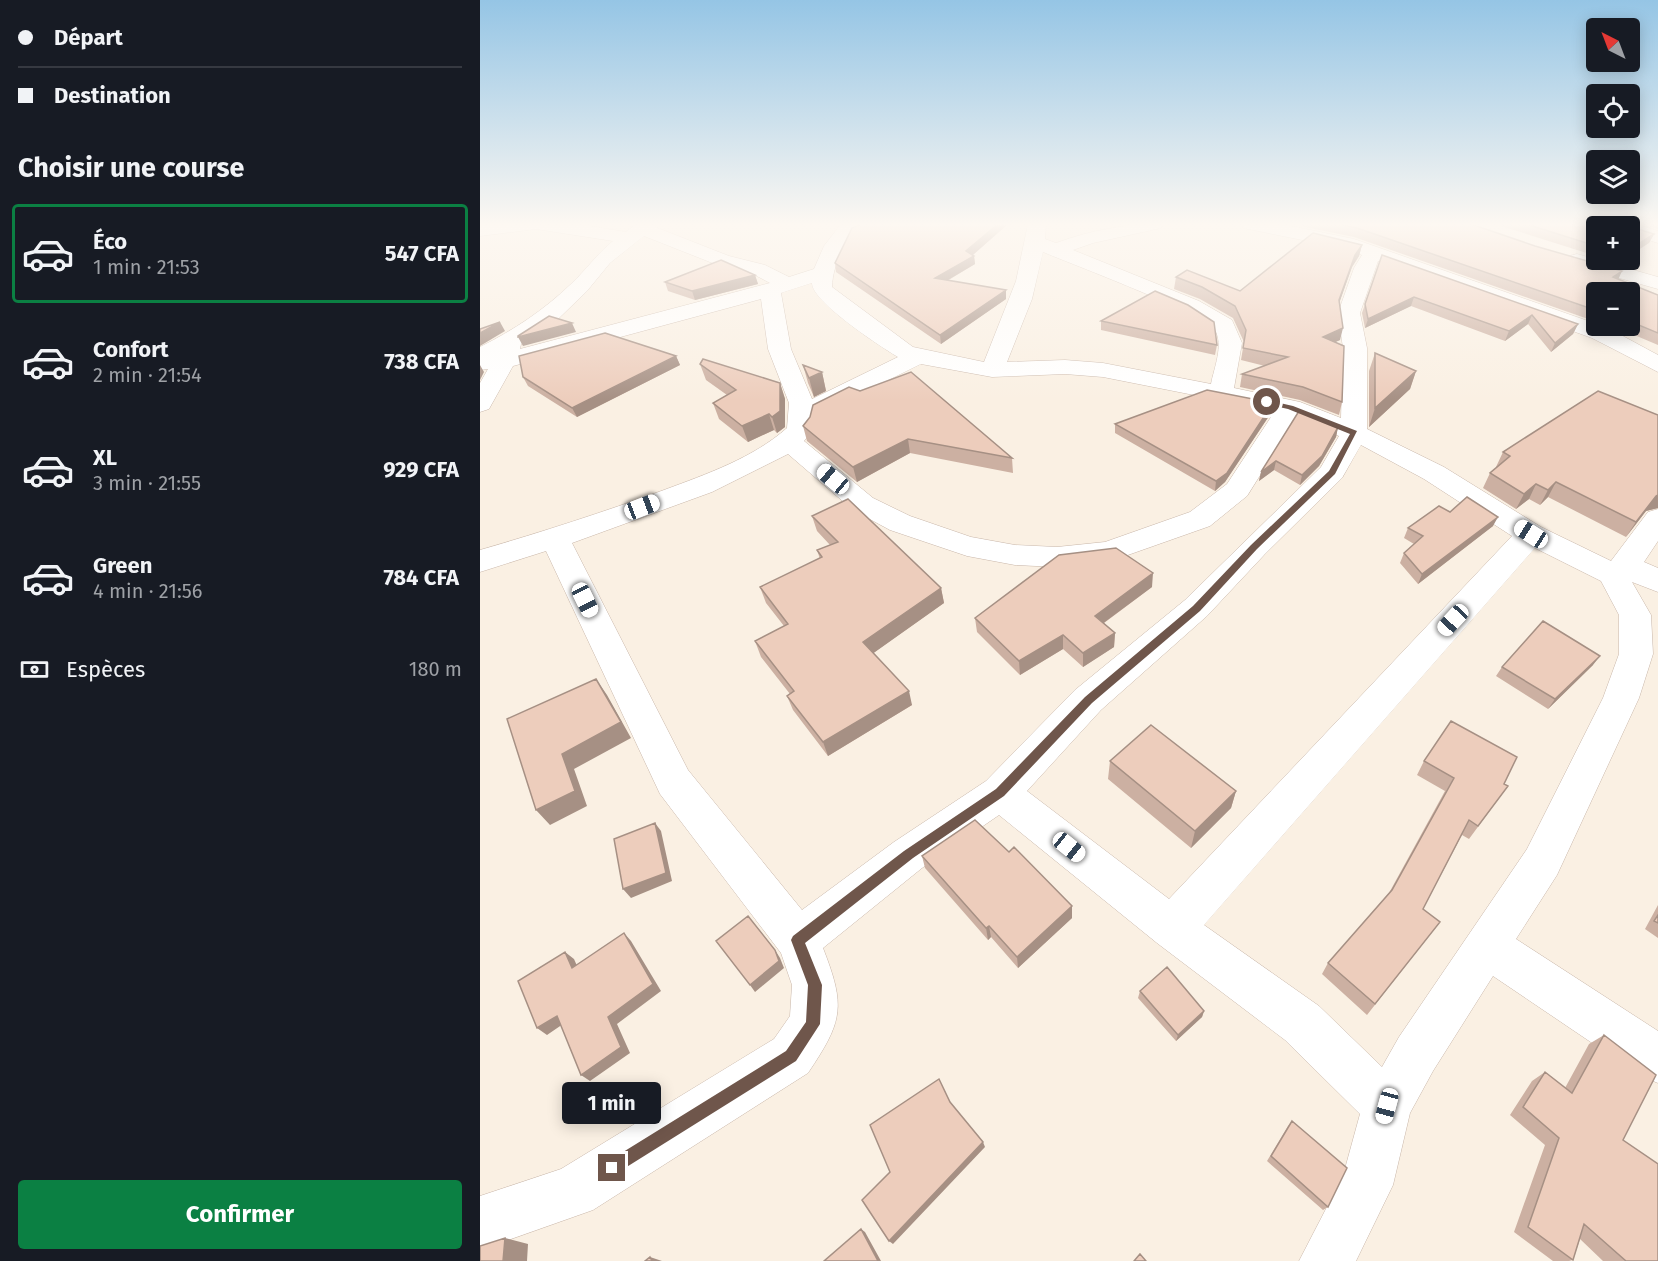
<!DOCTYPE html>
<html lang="fr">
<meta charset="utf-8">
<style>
body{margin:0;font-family:"Fira Sans",sans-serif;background:#242831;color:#f1f3f6;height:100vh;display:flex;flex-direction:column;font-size:22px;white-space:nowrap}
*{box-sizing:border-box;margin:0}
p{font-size:20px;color:#9ea1a6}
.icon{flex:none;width:33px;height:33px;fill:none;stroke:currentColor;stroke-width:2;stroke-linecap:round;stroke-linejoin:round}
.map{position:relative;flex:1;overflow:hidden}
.panel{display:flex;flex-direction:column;background:#171b24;width:480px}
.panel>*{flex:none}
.banner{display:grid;align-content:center;height:132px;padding:0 18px;background:#171b24}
.needle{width:39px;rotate:318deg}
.buttons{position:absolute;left:1106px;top:18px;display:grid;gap:12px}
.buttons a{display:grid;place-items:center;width:54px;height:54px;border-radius:6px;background:#171b24;box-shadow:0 3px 15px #0003;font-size:30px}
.end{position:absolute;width:27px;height:27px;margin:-14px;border:8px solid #6f564b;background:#fff;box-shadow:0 0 0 3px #fff}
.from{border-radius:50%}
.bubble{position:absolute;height:42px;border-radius:6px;background:#171b24;box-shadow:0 3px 15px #0003;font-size:20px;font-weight:700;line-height:42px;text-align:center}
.car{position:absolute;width:18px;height:36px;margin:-18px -9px;border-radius:8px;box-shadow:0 0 4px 2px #0007;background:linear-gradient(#fff 24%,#345 0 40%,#fff 0 76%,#345 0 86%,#fff 0)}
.banner b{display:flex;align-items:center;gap:21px;height:57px;font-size:22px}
.banner b+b{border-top:2px solid #363941}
.banner i{width:15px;height:15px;background:#f1f3f6}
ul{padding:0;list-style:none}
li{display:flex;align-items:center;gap:18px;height:99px;margin:0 12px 9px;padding:0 6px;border:3px solid transparent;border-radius:6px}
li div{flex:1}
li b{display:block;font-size:22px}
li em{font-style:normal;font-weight:700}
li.selected{border-color:#0b8043}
li>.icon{width:54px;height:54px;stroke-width:1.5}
h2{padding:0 18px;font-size:27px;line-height:72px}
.pay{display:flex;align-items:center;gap:15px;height:66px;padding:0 18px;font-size:22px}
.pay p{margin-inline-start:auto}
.button{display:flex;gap:12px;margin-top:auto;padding:12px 18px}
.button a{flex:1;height:69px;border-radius:6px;background:#0b8043;color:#fff;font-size:24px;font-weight:700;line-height:69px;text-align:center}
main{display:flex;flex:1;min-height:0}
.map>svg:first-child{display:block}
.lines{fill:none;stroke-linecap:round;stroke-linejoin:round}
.minor-casing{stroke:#c9b7aa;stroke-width:1}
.minor{fill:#fff;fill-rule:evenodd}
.wall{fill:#ccb0a2}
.shaded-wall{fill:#a69084}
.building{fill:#edcdbc;stroke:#a69084;stroke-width:1.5}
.route{fill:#6f564b}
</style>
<main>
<section class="panel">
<div class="banner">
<b><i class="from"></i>Départ</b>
<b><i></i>Destination</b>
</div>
<h2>Choisir une course</h2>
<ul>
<li class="selected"><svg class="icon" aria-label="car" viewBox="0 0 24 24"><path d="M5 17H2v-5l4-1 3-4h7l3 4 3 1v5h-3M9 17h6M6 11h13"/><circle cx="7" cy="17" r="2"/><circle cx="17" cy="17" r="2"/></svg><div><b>Éco</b><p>1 min · 21:53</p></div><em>547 CFA</em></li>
<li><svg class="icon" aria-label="car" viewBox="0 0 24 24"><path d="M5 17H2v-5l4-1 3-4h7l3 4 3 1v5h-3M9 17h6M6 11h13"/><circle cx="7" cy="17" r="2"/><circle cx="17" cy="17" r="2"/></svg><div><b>Confort</b><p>2 min · 21:54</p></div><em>738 CFA</em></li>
<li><svg class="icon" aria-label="car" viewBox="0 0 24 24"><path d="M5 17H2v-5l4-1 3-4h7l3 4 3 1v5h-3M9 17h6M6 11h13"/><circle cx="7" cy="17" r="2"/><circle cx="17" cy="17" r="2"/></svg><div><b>XL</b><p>3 min · 21:55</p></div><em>929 CFA</em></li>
<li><svg class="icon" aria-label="car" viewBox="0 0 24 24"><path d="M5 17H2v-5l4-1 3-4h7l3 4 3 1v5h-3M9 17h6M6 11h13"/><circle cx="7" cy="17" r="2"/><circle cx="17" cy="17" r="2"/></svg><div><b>Green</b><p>4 min · 21:56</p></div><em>784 CFA</em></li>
</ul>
<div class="pay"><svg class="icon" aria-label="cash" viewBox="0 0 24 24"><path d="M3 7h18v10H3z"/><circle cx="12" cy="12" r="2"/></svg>Espèces<p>180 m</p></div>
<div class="button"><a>Confirmer</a></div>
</section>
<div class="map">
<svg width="1178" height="1261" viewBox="0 0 1178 1261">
<rect width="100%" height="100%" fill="#faf0e3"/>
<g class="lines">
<g class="minor-casing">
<path id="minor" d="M 0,224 L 97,224 L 146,232 L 156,224 L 177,224 L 175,227 L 249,256 L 285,265 L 309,277 L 334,269 L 344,246 L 361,224 L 380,224 C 366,245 353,261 352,287 L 433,347 L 504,362 L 536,281 L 548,224 L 566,224 L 565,239 L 576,243 C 612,230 645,224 683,224 L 681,228 L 613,243 L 593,250 L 719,301 L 752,320 L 762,343 L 754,388 L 820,402 L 861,418 L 863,348 L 858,313 L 874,268 L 882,255 L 862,248 L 763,228 L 761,224 L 801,224 L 874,239 L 1128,328 L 1178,355 L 1178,372 L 1112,338 L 898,261 L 880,313 L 887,348 L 887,429 L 964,467 L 1061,527 L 1131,561 L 1168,512 L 1178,509 L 1178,541 L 1164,562 L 1178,568 L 1178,592 L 1152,582 L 1171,615 L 1173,654 L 1159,698 L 1077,875 L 1036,939 L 1178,1031 L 1178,1083 L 1161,1076 L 1013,976 L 953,1071 L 930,1113 L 913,1185 L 876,1261 L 819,1261 L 863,1176 L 880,1114 L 805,1040 L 677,943 L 519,815 L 442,868 L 343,948 C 366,1007 363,1021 328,1073 L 113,1210 L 0,1250 L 0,1196 L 81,1169 L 294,1039 L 310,1016 L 312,985 L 301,953 L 180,794 L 66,551 L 0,572 L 0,550 C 62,532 124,512 184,490 C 227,474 273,458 307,428 L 309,403 L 288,349 L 281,299 L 33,366 L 9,409 L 0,412 L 0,383 L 8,369 L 0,370 L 0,347 C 34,330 64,310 91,284 C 106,270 117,254 133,241 L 56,229 L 0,236 ZM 164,236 L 235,264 L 271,273 L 290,283 L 40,349 L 41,344 L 77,320 L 107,291 L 130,263 ZM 563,252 C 589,263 725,314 735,330 C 744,345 734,368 731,384 L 623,363 L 585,360 L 527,362 L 552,299 ZM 332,283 C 331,301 401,347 418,357 L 332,399 L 311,349 L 301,293 ZM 441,364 L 512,377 L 585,374 L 623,377 L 795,411 L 747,484 L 710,512 L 625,542 L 577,547 L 535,545 L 491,537 L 430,516 L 393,498 L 324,441 L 332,431 L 335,416 ZM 816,418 L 859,436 L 841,467 L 705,600 L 595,690 L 506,781 L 414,842 L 322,910 L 208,770 L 92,543 L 232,492 L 308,454 L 373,510 L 410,530 L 487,556 L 535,565 L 577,567 L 628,562 L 730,526 L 767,496 ZM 881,445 L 944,479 L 1032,536 L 689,899 L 547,791 L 621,710 L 727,616 L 785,554 L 862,478 ZM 1055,548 L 1121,581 L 1139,615 L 1139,654 L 1123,698 L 1047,849 L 919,1037 L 902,1067 L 839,1006 L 724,925 Z
M 1142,224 L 1157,224 L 1178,231 L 1178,243 L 1149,234 L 1149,226 L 1141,226 Z
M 1097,254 L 1178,277 L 1178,289 L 1090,264 L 1087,260 L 1090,256 Z"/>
</g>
<use href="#minor" class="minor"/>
</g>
<path class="wall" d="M 380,224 L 528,224 L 493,255 L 494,256 L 495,264 L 467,281 L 526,299 L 461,344 L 356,272 L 355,263 Z
M 819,224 L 991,224 L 1138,279 L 1178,295 L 1178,345 L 1133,326 L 1149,326 L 1149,292 L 1116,292 L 1116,318 L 1113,317 L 1111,320 L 874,237 L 825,227 Z
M 1015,224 L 1151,224 L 1151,227 L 1174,234 L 1169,243 L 1116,226 L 1116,256 Z
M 1165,224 L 1178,224 L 1178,229 Z
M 882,245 L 879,256 L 872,267 L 859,303 L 860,340 L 855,342 L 862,402 L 859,415 L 820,400 L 760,387 L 762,374 L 785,366 L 761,360 L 764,342 L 753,318 L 720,299 L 694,289 L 696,277 L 760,291 Z
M 902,255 L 1098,324 L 1093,334 L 1071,352 L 1048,324 L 1025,341 L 931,306 L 885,328 L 882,313 Z
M 1126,260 L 1144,260 L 1139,263 Z
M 275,275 L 278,284 L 215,300 L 188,291 L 185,282 Z
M 621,321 L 737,345 L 735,355 L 621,330 Z
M 895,353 L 936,371 L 930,389 L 889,427 L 889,371 Z
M 196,356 L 200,365 L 97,417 L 48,386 L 43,377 Z
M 220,364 L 300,383 L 305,399 L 305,427 L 297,433 L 294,430 L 268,442 L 239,419 L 233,403 L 247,395 L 226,380 Z
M 323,365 L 342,372 L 346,391 L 334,397 L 328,383 Z
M 793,403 L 791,413 L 745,482 L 735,491 L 635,433 L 635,424 Z
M 819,411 L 858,427 L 856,437 L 839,466 L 820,485 L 794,470 L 779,481 L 781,472 Z
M 1178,415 L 1178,508 L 1166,511 L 1146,537 L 1068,497 L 1060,505 L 1049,499 L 1036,509 L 1003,488 L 1010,473 L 1017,467 L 1016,467 L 1023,452 Z
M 330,417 L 532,458 L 533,473 L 430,453 L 377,482 L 327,441 L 323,426 Z
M 970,512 L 1013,526 L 938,584 L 920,563 L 924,553 L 934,544 L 924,538 L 928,528 Z
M 332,516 L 461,588 L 464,603 L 393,653 L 432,705 L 348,756 L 313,710 L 307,696 L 310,694 L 281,657 L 275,641 L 304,626 L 286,603 L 280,587 L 340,559 L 337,550 L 350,545 L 337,531 Z
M 672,587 L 624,623 L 635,633 L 634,647 L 603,667 L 583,649 L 540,675 L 497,632 L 495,618 Z
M 1113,665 L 1068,709 L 1016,676 L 1022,667 Z
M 630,761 L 756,791 L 751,808 L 711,848 L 628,779 Z
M 944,761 L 1024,784 L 1028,786 L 989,839 L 982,835 L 943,909 L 960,922 L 887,1015 L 842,974 L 848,963 L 909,893 L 965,791 L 937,775 Z
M 529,852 L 592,906 L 592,918 L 538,968 L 511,937 L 508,940 L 445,868 L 442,856 Z
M 1178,905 L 1178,938 L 1165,929 Z
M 660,991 L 724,1011 L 722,1017 L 696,1041 L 658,998 Z
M 1124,1035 L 1143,1140 L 1178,1261 L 1123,1261 L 1100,1239 L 1093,1260 L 1089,1261 L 1073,1261 L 1034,1232 L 1065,1145 L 1030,1115 L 1052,1081 L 1065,1072 L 1085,1088 L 1109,1044 Z
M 812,1121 L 848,1207 L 843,1210 L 787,1161 L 808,1126 Z"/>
<path class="shaded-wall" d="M 518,224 L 528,224 L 487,260 L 494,256 L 495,264 L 456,287 L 455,278 Z
M 1174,234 L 1169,243 L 1149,256 L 1149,250 Z
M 882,245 L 879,256 L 872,267 L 856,312 L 859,300 L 875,255 Z
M 1142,271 L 1138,280 L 1133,277 Z
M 275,275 L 278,284 L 215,300 L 212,291 Z
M 526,290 L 526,299 L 461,344 L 460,335 Z
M 934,297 L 931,306 L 885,328 L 888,319 Z
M 1115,310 L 1116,310 L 1116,312 L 1113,317 L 1111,320 Z
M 1052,315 L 1048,324 L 1025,341 L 1029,331 Z
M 20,322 L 25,331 L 0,346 L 0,333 Z
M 92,323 L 96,332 L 43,346 L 38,337 Z
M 1098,324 L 1093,334 L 1071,352 L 1075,343 Z
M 863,328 L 860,340 L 840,349 L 843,337 Z
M 196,356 L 200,365 L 97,417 L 92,408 Z
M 0,365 L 4,372 L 0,380 Z
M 936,371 L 930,389 L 889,427 L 895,408 Z
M 342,372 L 346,391 L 334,397 L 329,378 Z
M 300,383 L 305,399 L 305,427 L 297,433 L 292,417 Z
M 793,403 L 791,413 L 745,482 L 735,491 L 736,481 Z
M 289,414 L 294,430 L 268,442 L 262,426 Z
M 858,427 L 856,437 L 839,466 L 820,485 L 822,475 Z
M 428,439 L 430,453 L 377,482 L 373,467 Z
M 796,461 L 794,470 L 779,481 L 781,472 Z
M 1076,482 L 1068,497 L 1060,505 L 1068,490 Z
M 1056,484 L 1049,499 L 1036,509 L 1044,494 Z
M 1178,495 L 1178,508 L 1166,511 L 1146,537 L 1156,522 L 1176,496 Z
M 1018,517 L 1013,526 L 938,584 L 942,574 Z
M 673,573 L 672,587 L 614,630 L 615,616 Z
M 461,588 L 464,603 L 388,657 L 383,642 Z
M 635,633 L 634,647 L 603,667 L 603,653 Z
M 583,635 L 583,649 L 540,675 L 539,661 Z
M 1120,656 L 1113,665 L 1068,709 L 1075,699 Z
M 116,679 L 127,695 L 151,738 L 94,769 L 107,806 L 70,825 L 56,810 Z
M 429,691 L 432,705 L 348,756 L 343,742 Z
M 756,791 L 751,808 L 711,848 L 715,831 Z
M 175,823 L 181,831 L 192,881 L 151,898 L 143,889 Z
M 592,906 L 592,918 L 538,968 L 537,957 Z
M 509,926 L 511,937 L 508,940 L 506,928 Z
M 144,933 L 151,941 L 181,991 L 137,1024 L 150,1053 L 110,1081 L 101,1075 L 128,1017 Z
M 295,950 L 300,958 L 304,968 L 275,992 L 270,985 Z
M 85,952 L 94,959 L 101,975 L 92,968 Z
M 724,1011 L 722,1017 L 696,1041 L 698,1035 Z
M 77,1016 L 86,1022 L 67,1035 L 57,1028 Z
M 503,1142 L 505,1147 L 413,1244 L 409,1241 Z
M 381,1229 L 385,1232 L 401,1261 L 398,1261 Z
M 25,1238 L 48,1244 L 47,1261 L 23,1261 Z
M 170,1257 L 182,1261 L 172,1261 Z"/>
<path class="building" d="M 381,224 L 518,224 L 486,251 L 494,256 L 455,278 L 526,290 L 460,335 L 355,263 L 372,228 Z
M 858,224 L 991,224 L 1055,246 L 1142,271 L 1133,277 L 1178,295 L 1178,333 L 1149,321 L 1149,292 L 1116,292 L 1116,310 L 1115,310 L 877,228 Z
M 1046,224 L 1151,224 L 1151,227 L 1174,234 L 1149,250 L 1149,226 L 1116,226 L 1116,246 Z
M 833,233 L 882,245 L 875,255 L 859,300 L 863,328 L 843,337 L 864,346 L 862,402 L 823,387 L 762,374 L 808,357 L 763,348 L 766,330 L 755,306 L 722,287 L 696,277 L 707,270 L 760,291 Z
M 902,255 L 1098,324 L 1075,343 L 1052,315 L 1029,331 L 934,297 L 888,319 L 885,304 Z
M 241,260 L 275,275 L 212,291 L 185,282 Z
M 675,291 L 708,305 L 734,322 L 737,345 L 621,321 Z
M 69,316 L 92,323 L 38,337 L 38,336 Z
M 20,322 L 0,333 L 0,329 Z
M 125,333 L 196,356 L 92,408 L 43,377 L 39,356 Z
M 895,353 L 936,371 L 895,408 Z
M 223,359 L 300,383 L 300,411 L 292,417 L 289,414 L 262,426 L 233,403 L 256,390 L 220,364 Z
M 323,365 L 342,372 L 329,378 Z
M 431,372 L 532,458 L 428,439 L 373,467 L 323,426 L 330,417 L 333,405 L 369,387 L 380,391 Z
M 727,390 L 793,403 L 747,473 L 736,481 L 635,424 Z
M 1118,391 L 1178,415 L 1178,495 L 1176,496 L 1156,522 L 1076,482 L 1068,490 L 1056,484 L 1044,494 L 1010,473 L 1030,456 L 1023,452 Z
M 819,411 L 858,427 L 842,456 L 822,475 L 796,461 L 781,472 Z
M 987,497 L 1018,517 L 942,574 L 924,553 L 943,536 L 928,528 L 959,506 L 970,512 Z
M 368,499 L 461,588 L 383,642 L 429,691 L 343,742 L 307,696 L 314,691 L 275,641 L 308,624 L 280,587 L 342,557 L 337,550 L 358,542 L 332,516 Z
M 636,548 L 673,573 L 615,616 L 635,633 L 603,653 L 583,635 L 539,661 L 495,618 L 579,555 Z
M 1063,621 L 1120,656 L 1075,699 L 1022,667 Z
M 116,679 L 141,722 L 82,754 L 95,791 L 56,810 L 27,719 Z
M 971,721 L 1037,757 L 1024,784 L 1028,786 L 998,826 L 989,820 L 943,909 L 960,922 L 895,1004 L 848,963 L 912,890 L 974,778 L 944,761 Z
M 671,725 L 756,791 L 715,831 L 630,761 Z
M 495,820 L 529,852 L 534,847 L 592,906 L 537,957 L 509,926 L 506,928 L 442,856 Z
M 175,823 L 186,873 L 143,889 L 134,839 Z
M 1178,915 L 1178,923 L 1174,921 Z
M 268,916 L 295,950 L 299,961 L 270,985 L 236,941 Z
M 144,933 L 173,984 L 128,1017 L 141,1047 L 101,1075 L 77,1016 L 57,1028 L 38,981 L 85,952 L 92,968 Z
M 687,967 L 724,1011 L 698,1035 L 660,991 Z
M 1124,1035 L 1176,1075 L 1143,1140 L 1178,1164 L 1178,1261 L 1146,1261 L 1104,1224 L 1093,1260 L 1048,1227 L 1079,1138 L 1043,1107 L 1065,1072 L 1092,1093 Z
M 459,1079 L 470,1102 L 503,1142 L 409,1241 L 382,1200 L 410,1172 L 390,1125 Z
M 812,1121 L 867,1168 L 848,1207 L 791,1156 Z
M 381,1229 L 398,1261 L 344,1261 Z
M 25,1238 L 23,1261 L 0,1261 L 0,1246 Z
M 660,1254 L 666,1261 L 654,1261 Z
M 170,1257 L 172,1261 L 165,1261 Z"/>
<linearGradient id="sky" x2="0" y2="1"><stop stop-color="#95c5e5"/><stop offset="0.56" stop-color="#fdf8f2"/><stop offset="1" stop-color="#fdf8f2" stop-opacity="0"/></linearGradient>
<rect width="1178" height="401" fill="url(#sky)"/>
<path class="route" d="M 787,400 L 813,406 L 877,431 L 855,474 L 777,549 L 720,611 L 612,703 L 524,796 L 433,858 L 325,943 L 342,985 L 340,1024 L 316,1061 L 137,1173 L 132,1176 L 127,1173 L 124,1168 L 127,1162 L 306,1051 L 326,1022 L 328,985 L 311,940 L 313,936 L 424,851 L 516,789 L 605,697 L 713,606 L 771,545 L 849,471 L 870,434 L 808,409 L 785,404 Z"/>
</svg>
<div class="buttons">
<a><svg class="needle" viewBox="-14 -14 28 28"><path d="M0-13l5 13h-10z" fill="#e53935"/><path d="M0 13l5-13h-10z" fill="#9ea1a6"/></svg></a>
<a><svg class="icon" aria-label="locate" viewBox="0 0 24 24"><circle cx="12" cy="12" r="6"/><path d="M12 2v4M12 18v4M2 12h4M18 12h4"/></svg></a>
<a><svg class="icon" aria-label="layers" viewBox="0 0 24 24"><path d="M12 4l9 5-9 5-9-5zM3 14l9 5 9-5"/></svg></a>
<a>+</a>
<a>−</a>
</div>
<i class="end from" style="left:787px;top:402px"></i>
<i class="end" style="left:132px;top:1168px"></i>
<div class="bubble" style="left:82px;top:1082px;width:99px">1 min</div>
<i class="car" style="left:353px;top:479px;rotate:310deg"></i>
<i class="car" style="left:162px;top:507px;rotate:69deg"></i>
<i class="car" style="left:1051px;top:534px;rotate:302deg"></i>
<i class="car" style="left:105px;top:600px;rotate:154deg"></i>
<i class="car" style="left:973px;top:620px;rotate:223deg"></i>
<i class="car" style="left:589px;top:847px;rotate:129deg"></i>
<i class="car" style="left:907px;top:1106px;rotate:195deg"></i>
</div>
</main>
